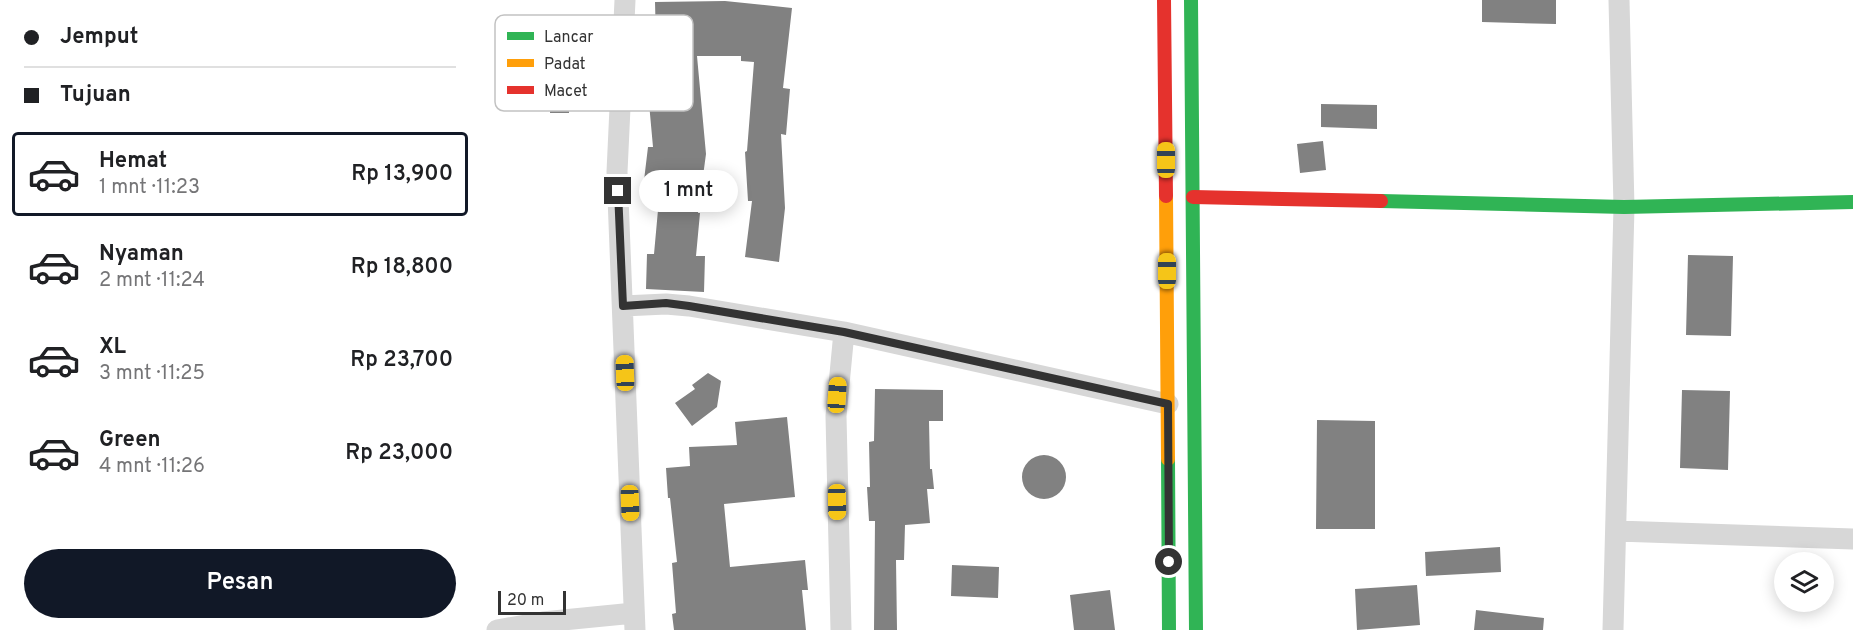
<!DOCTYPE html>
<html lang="id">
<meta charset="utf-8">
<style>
body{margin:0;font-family:Overpass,sans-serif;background:#f2f2f2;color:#202124;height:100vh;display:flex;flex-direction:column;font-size:22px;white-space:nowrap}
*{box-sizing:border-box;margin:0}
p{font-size:20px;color:#757577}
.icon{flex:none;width:33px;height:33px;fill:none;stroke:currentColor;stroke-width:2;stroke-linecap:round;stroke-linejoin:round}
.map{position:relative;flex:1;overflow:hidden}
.sheet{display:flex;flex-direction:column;background:#fff;width:480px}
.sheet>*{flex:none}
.banner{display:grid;align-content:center;height:132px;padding:0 24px;background:#fff}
.buttons{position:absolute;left:1294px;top:552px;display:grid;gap:12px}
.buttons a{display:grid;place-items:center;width:60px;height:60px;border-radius:50%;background:#fff;box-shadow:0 3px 15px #0003;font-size:30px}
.scale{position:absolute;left:18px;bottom:15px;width:68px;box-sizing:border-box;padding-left:6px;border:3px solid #333;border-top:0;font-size:16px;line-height:21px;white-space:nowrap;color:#333;-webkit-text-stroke:4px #fff;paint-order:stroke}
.end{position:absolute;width:27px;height:27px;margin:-14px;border:8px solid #333;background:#fff;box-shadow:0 0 0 3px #fff}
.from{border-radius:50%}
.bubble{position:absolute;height:42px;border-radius:21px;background:#fff;box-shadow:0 3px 15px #0003;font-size:20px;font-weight:600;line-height:42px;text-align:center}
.car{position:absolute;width:18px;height:36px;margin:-18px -9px;border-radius:8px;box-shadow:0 0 4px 2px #0007;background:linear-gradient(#f5c518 24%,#345 0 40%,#f5c518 0 76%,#345 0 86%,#f5c518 0)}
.banner b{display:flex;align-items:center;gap:21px;height:57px;font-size:22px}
.banner b+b{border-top:2px solid #e0e0e0}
.banner i{width:15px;height:15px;background:#202124}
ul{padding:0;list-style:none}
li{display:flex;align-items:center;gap:18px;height:84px;margin:0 12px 9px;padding:0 12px;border:3px solid transparent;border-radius:6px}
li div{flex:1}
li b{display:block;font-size:22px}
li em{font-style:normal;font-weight:600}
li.on{border-color:#111827}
li>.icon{width:54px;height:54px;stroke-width:1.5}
.button{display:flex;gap:12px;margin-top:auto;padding:12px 24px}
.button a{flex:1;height:69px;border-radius:36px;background:#111827;color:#fff;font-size:24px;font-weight:600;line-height:69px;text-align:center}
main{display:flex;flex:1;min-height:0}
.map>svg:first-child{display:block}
.building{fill:#818181}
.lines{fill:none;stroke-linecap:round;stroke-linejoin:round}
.street{stroke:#d7d7d7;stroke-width:21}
.fast{stroke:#30b455;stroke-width:14}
.slow{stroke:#ff9f0a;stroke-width:14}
.jam{stroke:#e5322d;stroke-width:14}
.route{stroke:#333;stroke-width:8}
.key{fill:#fff;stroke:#c2c2c2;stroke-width:1.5}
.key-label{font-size:16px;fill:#333}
</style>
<main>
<section class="sheet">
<div class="banner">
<b><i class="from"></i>Jemput</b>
<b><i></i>Tujuan</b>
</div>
<ul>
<li class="on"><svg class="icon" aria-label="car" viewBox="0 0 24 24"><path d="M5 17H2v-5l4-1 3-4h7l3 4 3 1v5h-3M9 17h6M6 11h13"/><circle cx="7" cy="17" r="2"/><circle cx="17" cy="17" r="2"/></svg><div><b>Hemat</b><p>1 mnt · 11:23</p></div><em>Rp 13,900</em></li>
<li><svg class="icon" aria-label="car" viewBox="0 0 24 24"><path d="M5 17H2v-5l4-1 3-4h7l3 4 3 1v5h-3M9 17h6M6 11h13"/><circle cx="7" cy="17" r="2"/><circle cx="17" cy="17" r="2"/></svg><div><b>Nyaman</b><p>2 mnt · 11:24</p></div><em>Rp 18,800</em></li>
<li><svg class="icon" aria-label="car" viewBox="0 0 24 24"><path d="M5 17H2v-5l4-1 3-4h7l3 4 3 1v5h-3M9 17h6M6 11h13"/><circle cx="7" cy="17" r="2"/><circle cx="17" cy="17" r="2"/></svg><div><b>XL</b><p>3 mnt · 11:25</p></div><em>Rp 23,700</em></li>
<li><svg class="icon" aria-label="car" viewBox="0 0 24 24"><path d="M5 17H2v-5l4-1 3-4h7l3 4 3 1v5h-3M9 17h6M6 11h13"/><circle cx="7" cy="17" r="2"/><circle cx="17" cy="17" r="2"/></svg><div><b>Green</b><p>4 mnt · 11:26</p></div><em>Rp 23,000</em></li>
</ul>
<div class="button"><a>Pesan</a></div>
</section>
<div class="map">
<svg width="1373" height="630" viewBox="0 0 1373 630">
<rect width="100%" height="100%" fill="#fff"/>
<path class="building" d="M 1002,0 L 1076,0 L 1076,24 L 1002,22 Z
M 245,1 L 312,8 L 303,88 L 310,89 L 306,135 L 301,134 L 305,208 L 299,262 L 265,257 L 272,201 L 268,201 L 265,152 L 267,151 L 274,62 L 261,61 L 261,56 L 217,56 L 226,154 L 218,213 L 220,213 L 216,256 L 225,256 L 224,292 L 166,289 L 167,254 L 174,254 L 179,199 L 162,197 L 168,147 L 173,147 L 167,81 L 177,81 L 175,2 Z
M 71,94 L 89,94 L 89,113 L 70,113 Z
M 841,104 L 897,105 L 897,129 L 841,127 Z
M 843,141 L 846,170 L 820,173 L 817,144 Z
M 1208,255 L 1253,256 L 1251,336 L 1206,335 Z
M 228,373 L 241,381 L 237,407 L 212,426 L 195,403 L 215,389 L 212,385 Z
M 395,389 L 463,390 L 463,421 L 449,421 L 450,469 L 452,469 L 454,489 L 447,489 L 450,523 L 425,525 L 424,560 L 416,560 L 417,630 L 394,630 L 395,521 L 389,521 L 387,487 L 390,487 L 389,442 L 394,441 Z
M 1202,390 L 1250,391 L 1248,470 L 1200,468 Z
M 307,417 L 315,497 L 244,504 L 250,567 L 325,560 L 328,590 L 322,590 L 326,630 L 194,630 L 192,614 L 196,613 L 192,563 L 197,562 L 190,498 L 188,498 L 186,468 L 210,466 L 209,447 L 257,445 L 255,422 Z
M 837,420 L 895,421 L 895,529 L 836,529 Z
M542 477a22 22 0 1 1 44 0a22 22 0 1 1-44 0Z
M 1020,547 L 1021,572 L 946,576 L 945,552 Z
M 472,565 L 519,567 L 518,598 L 471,596 Z
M 937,585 L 940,625 L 877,630 L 875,589 Z
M 630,590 L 635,630 L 594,630 L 590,595 Z
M 996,610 L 1064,618 L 1063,630 L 994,630 Z"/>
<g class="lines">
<path class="street" d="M 145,0 L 137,172 L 155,630
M 143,306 L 186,304 L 209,306 L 364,332 L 688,404
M 1137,531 L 1373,539
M 17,630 L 63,622 L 154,613
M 361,630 L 356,416 L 364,332
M 1133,630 L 1144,207 L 1139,0"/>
<path class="fast" d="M 711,0 L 716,630
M 901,201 L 1144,207 L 1373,202
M 688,459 L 689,630"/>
<path class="slow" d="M 686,196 L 688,459"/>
<path class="jam" d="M 684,0 L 686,196
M 713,197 L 901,201"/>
</g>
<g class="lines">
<path class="route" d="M 138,191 L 143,306 L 186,303 L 209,306 L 364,332 L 688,404 L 689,562"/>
</g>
<rect x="15" y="15" width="198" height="96" rx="9" class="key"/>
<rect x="27" y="32" width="27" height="8" fill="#30b455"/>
<rect x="27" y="59" width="27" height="8" fill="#ff9f0a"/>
<rect x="27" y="86" width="27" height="8" fill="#e5322d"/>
<g class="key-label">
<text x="64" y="42">Lancar</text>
<text x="64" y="69">Padat</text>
<text x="64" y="96">Macet</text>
</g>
</svg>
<div class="buttons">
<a><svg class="icon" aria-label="layers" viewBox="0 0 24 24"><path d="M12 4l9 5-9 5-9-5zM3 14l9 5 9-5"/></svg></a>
</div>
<div class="scale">20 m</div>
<i class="end from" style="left:689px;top:562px"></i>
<i class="end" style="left:138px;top:191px"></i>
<div class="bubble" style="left:159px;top:170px;width:99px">1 mnt</div>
<i class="car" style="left:686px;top:160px;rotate:0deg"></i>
<i class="car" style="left:687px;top:271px;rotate:0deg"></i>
<i class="car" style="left:145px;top:373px;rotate:358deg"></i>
<i class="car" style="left:357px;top:395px;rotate:4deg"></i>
<i class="car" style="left:357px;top:502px;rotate:179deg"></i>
<i class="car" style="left:150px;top:503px;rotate:178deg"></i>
</div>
</main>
